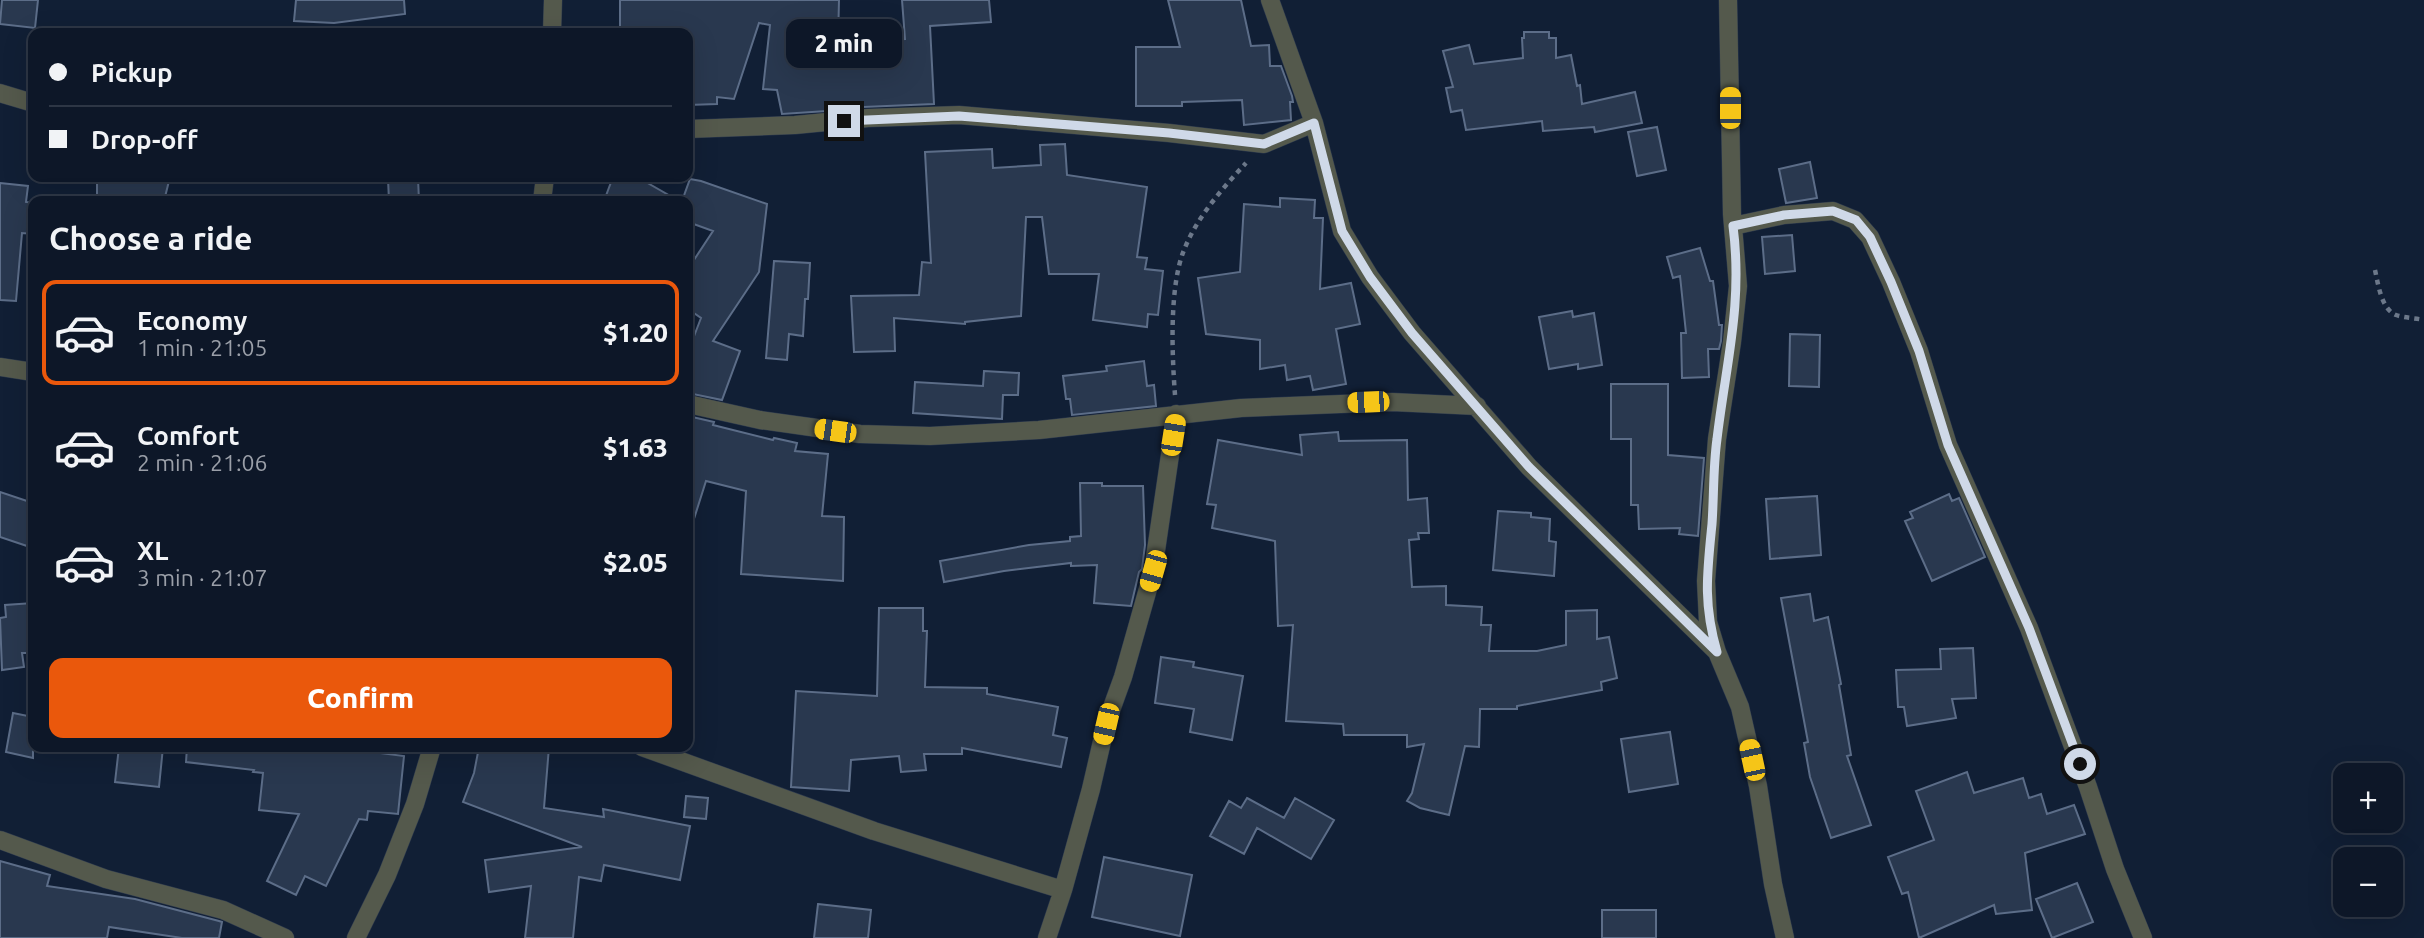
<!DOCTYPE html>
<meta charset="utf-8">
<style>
body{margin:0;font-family:Ubuntu,sans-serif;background:#162030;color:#f1f3f6;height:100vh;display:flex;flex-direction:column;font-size:26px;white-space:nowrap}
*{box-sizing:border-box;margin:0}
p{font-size:23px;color:#9a9fa8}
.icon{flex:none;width:38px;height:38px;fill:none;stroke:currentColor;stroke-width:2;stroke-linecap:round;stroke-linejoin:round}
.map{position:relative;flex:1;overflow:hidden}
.panel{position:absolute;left:28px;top:196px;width:665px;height:556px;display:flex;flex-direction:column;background:#0d1728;border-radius:14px;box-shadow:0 7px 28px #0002,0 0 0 2px #2d3645}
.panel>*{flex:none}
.banner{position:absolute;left:28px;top:28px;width:665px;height:154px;border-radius:14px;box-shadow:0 7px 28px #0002,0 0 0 2px #2d3645;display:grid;align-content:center;height:154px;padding:0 21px;background:#0d1728}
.buttons{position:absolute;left:2333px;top:763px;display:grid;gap:14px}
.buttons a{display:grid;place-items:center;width:70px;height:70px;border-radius:14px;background:#0d1728;box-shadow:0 7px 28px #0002,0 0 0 2px #2d3645;font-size:35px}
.end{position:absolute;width:32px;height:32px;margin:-16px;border:9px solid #cfd9e8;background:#111;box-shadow:0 0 0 4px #111}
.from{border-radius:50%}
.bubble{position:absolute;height:49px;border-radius:14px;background:#0d1728;box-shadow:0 7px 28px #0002,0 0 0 2px #2d3645;font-size:23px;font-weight:800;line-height:49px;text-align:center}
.car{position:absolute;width:21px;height:42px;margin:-21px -10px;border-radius:9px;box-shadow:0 0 5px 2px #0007;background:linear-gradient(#f5c518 24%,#345 0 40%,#f5c518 0 76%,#345 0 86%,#f5c518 0)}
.banner b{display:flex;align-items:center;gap:24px;height:66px;font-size:26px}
.banner b+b{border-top:2px solid #2d3645}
.banner i{width:18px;height:18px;background:#f1f3f6}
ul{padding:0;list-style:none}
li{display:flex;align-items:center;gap:21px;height:105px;margin:0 14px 10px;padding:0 7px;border:4px solid transparent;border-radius:14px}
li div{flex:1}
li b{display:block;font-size:26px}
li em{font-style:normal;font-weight:800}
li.selected{border-color:#ea580c}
li>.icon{width:63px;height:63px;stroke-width:1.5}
h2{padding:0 21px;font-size:32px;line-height:84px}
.cta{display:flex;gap:14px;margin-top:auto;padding:14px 21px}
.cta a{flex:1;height:80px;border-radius:14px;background:#ea580c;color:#fff;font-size:28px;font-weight:800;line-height:80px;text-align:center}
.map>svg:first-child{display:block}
.building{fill:#29384f;stroke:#5c6d88;stroke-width:2}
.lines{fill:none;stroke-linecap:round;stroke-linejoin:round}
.street-casing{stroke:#2c394e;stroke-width:19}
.path{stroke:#6c788a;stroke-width:4.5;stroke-dasharray:5 5;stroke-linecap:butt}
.street{stroke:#54594c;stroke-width:18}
.route{stroke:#cfd9e8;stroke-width:9}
</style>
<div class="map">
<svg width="2424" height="938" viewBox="0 0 2424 938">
<rect width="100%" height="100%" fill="#111f35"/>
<path class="building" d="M 2,0 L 38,0 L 35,28 L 0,24 Z
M 296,0 L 404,0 L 405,14 L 334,23 L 294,21 Z
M 620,0 L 839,0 L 838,42 L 905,39 L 902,0 L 989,0 L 991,22 L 930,26 L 934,104 L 863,107 L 862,103 L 827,111 L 782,114 L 777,90 L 763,89 L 770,25 L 759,23 L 734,99 L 717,97 L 717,104 L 688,105 L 688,33 L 620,33 Z
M 1168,0 L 1241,0 L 1251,46 L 1269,45 L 1270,66 L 1281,66 L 1292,96 L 1293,102 L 1290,102 L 1291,120 L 1244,125 L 1242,100 L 1182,102 L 1182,106 L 1136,106 L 1136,47 L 1180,47 Z
M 1524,32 L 1549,32 L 1549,38 L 1556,38 L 1556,58 L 1571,55 L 1577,86 L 1580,85 L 1582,104 L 1635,92 L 1642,123 L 1595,132 L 1594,127 L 1543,131 L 1542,121 L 1466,130 L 1462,110 L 1451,112 L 1446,88 L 1453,87 L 1443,51 L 1469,45 L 1474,64 L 1523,58 L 1522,38 L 1524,38 Z
M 1657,127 L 1666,170 L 1637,176 L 1628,132 Z
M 1065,144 L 1067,175 L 1147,187 L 1137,257 L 1147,258 L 1145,269 L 1163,271 L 1158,315 L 1148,314 L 1147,327 L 1093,320 L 1099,274 L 1049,274 L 1042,217 L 1026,217 L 1021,316 L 965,322 L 965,324 L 894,318 L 895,351 L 854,352 L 851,296 L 919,295 L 922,262 L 931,263 L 925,152 L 992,149 L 993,168 L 1041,165 L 1040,145 Z
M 1810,162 L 1817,198 L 1786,203 L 1779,169 Z
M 97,177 L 170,177 L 164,201 L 97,201 Z
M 613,177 L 637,177 L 679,201 L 604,201 Z
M 418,178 L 419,201 L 389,201 L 388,179 Z
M 690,179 L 701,181 L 767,204 L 759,272 L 713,341 L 740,351 L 722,400 L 688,393 L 688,352 L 701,318 L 688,309 L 688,269 L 713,231 L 688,222 L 688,201 L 682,201 Z
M 0,183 L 28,186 L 26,202 L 33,203 L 33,234 L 22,233 L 16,301 L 0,300 Z
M 1280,198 L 1315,200 L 1314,218 L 1323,218 L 1320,289 L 1351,283 L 1360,324 L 1336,329 L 1346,384 L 1313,390 L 1310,376 L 1287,380 L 1285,365 L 1260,369 L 1260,340 L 1206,334 L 1198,278 L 1240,272 L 1244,204 L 1280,207 Z
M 1792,235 L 1795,271 L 1765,274 L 1762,237 Z
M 1700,248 L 1710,281 L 1713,281 L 1719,325 L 1722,325 L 1721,341 L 1719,349 L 1708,349 L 1709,377 L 1682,378 L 1681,333 L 1686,333 L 1680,276 L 1673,278 L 1667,257 Z
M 774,261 L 810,263 L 808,299 L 805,299 L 803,336 L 789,334 L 787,360 L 766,358 Z
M 1572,311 L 1573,317 L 1594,313 L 1602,365 L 1578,369 L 1578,364 L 1549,369 L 1539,317 Z
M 1790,334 L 1820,335 L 1819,387 L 1789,386 Z
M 1144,361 L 1147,386 L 1154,385 L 1156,406 L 1072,415 L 1070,399 L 1066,399 L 1063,376 L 1107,371 L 1106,366 Z
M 984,371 L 1019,373 L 1018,395 L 1003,395 L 1002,419 L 913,413 L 915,382 L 983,386 Z
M 1611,384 L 1668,384 L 1668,455 L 1704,458 L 1698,536 L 1679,534 L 1680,528 L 1639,529 L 1638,505 L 1631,505 L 1631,439 L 1611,439 Z
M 688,416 L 714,422 L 713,425 L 773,440 L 774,438 L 797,443 L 795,451 L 828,454 L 822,516 L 844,517 L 843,581 L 741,574 L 746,491 L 706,481 L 693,522 L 688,522 Z
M 1338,432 L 1339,441 L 1407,440 L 1408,500 L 1427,498 L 1429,533 L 1418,533 L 1419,539 L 1409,540 L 1412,587 L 1446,586 L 1446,605 L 1482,607 L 1481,625 L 1491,625 L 1489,651 L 1537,651 L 1566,645 L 1566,611 L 1597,610 L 1597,639 L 1609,637 L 1617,678 L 1601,682 L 1602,690 L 1517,706 L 1517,709 L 1480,709 L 1479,747 L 1465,746 L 1449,815 L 1420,808 L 1407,801 L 1412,793 L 1424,744 L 1407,747 L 1407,735 L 1344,735 L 1343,724 L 1286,721 L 1293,625 L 1278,626 L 1275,541 L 1212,528 L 1216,505 L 1207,504 L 1218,440 L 1302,455 L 1300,435 Z
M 1080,483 L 1102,483 L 1102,486 L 1143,486 L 1145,545 L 1142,569 L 1139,572 L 1131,606 L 1094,603 L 1097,565 L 1071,566 L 1071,563 L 1004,571 L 944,582 L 940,561 L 1029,545 L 1070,541 L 1070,537 L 1081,536 Z
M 0,492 L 33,503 L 33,548 L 0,537 Z
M 1949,494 L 1952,501 L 1959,498 L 1985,557 L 1932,581 L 1905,521 L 1913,518 L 1910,512 Z
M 1817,496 L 1821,555 L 1770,559 L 1766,499 Z
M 1498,511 L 1531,513 L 1531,517 L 1550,519 L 1549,541 L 1556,542 L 1554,576 L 1493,570 Z
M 1810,594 L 1814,621 L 1828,617 L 1841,684 L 1839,685 L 1851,755 L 1847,756 L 1871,825 L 1831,838 L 1810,777 L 1804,743 L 1808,742 L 1781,598 Z
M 33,603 L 33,653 L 22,653 L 24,667 L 2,670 L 0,618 L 6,617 L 5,605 Z
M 879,608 L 923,608 L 923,631 L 927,631 L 925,687 L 987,688 L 987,694 L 1058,707 L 1053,735 L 1067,738 L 1061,767 L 962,748 L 962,754 L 924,754 L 926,770 L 901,772 L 899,756 L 851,760 L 849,791 L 791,787 L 796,691 L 877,696 Z
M 1973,648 L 1976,698 L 1952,699 L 1956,718 L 1907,726 L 1904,707 L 1898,707 L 1896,670 L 1941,669 L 1940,649 Z
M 1161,657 L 1194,662 L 1193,667 L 1243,676 L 1232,740 L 1190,732 L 1194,709 L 1155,703 Z
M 13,713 L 33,717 L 33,758 L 6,752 Z
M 1670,732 L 1678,784 L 1629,792 L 1621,739 Z
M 119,747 L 163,747 L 159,787 L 115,782 Z
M 187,747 L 333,747 L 404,756 L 398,814 L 368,811 L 367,820 L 359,819 L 326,886 L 305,876 L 296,895 L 267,881 L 299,814 L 259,810 L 263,773 L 253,772 L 254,770 L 186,762 Z
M 479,747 L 549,747 L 544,808 L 604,817 L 603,809 L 690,826 L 680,880 L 604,865 L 601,881 L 579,877 L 573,938 L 525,938 L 531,886 L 489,892 L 485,860 L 582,847 L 463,802 L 474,773 Z
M 1967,772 L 1974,793 L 2023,778 L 2029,798 L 2041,794 L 2047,814 L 2074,805 L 2085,834 L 2025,853 L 2032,910 L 1996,914 L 1994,905 L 1919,938 L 1908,892 L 1902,894 L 1888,857 L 1934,840 L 1916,791 Z
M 686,796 L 708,798 L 706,819 L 684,817 Z
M 1247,798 L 1284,818 L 1295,798 L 1334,820 L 1311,859 L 1257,828 L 1244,854 L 1210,836 L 1229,801 L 1241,808 Z
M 1104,857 L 1192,875 L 1180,936 L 1092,917 Z
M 0,861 L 50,875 L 47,886 L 135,899 L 219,921 L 222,922 L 219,938 L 182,938 L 109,927 L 107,938 L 0,938 Z
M 2077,883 L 2093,922 L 2052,938 L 2036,899 Z
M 818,904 L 871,910 L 868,938 L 814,938 Z
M 1602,910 L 1656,910 L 1656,938 L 1602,938 Z"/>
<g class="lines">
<g class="street-casing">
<path id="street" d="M 1270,0 L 1314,123 L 1342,231 L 1370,277 L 1412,333 L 1529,467 L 1717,652
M 1728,0 L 1732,214 L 1738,286 L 1732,342 L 1717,439 L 1706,581 L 1708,622 L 1717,652 L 1740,707 L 1758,786 L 1773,884 L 1785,938
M 552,33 L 553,0
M 0,93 L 33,103
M 688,129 L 795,125 L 868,118 L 959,115 L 1169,133 L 1264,144 L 1314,123
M 542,201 L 545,177
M 1733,226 L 1784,215 L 1833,211 L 1855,220 L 1870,237 L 1891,282 L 1919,351 L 1948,445 L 2029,628 L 2088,787 L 2115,869 L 2143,938
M 0,367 L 33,372
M 688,404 L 760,420 L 860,434 L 930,436 L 1039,430 L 1241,408 L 1392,402 L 1477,406
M 642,747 L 874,831 L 1063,890
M 0,840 L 106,879 L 223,910 L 285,938
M 356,938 L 387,875 L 415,804 L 432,747
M 1047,938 L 1063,890 L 1091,789 L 1106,724 L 1123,677 L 1153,571 L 1176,414"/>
</g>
<path class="path" d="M 2375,270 C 2378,283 2381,309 2396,315 C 2404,318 2415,318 2424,320
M 1175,395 C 1172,355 1169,287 1184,250 C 1197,217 1222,189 1246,163"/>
<use href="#street" class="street"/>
</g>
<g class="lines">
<path class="route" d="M 844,121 L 959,116 L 1169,133 L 1264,144 L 1314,123 L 1342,231 L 1370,277 L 1412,333 L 1529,467 L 1717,652 C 1703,603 1707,574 1712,524 C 1714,496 1713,467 1717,439 C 1726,363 1743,304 1733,226 L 1784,215 L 1833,211 L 1856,220 L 1870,237 L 1891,282 L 1919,351 L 1948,445 L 2029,628 L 2080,764"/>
</g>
</svg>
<div class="buttons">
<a>+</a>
<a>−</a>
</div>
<i class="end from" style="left:2080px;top:764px"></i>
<i class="end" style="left:844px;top:121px"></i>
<div class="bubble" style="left:786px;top:19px;width:116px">2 min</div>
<i class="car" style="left:1730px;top:108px;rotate:0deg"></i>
<i class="car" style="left:1368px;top:402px;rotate:268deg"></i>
<i class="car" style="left:835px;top:431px;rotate:278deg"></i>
<i class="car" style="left:1173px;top:435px;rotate:9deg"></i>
<i class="car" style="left:1153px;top:571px;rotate:196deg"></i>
<i class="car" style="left:1106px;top:724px;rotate:193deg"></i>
<i class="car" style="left:1752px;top:760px;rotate:348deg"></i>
<div class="banner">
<b><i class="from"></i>Pickup</b>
<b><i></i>Drop-off</b>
</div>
<section class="panel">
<h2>Choose a ride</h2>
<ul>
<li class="selected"><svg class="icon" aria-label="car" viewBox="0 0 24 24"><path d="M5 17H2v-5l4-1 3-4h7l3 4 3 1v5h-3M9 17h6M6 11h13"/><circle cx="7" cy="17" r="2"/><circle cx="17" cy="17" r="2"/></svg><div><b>Economy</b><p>1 min · 21:05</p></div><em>$1.20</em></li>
<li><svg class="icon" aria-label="car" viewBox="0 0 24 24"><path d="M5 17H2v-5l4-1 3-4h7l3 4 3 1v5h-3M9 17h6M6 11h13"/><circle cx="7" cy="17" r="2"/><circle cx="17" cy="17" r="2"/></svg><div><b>Comfort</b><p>2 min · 21:06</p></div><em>$1.63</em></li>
<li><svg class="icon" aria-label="car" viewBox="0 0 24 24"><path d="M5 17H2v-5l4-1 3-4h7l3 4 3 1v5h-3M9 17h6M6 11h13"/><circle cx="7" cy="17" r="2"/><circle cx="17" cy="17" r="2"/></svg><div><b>XL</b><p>3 min · 21:07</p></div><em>$2.05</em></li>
</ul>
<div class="cta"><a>Confirm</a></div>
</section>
</div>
